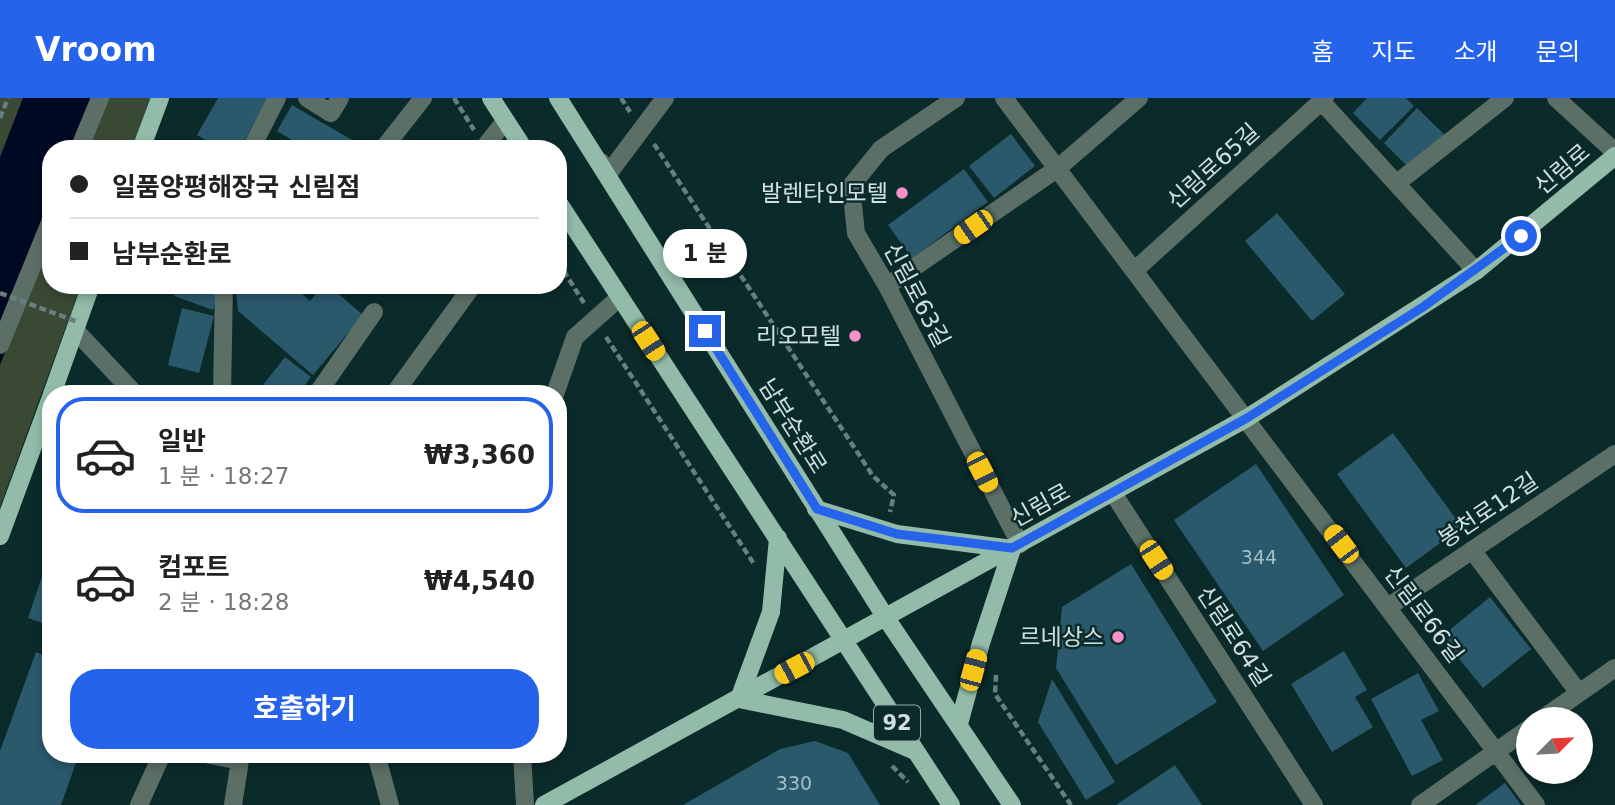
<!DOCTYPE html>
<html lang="ko">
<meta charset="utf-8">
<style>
body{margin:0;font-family:"DejaVu Sans","Noto Sans KR",sans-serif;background:#f6f6f6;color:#222;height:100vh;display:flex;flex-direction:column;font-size:26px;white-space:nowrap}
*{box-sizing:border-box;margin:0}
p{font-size:23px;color:#767676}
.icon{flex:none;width:38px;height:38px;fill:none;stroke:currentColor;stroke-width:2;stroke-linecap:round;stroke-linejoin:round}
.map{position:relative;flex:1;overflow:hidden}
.details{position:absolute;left:42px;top:287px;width:525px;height:378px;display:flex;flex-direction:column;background:#fff;border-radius:28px;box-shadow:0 4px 10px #0003}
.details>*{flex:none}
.hud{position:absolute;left:42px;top:42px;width:525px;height:154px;border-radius:28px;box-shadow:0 4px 10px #0003;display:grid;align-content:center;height:154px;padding:0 28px;background:#fff}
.needle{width:46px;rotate:66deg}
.tools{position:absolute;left:1516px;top:609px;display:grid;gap:14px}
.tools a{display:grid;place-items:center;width:77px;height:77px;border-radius:50%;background:#fff;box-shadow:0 4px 10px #0003;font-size:35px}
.end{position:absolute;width:32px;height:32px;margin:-16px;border:9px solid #2563eb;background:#fff;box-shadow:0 0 0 4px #fff}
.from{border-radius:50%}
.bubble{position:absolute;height:49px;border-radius:24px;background:#fff;box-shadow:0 4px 10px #0003;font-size:23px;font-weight:700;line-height:49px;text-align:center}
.car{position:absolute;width:21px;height:42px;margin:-21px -10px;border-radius:9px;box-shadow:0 0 5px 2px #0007;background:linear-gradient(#f5c518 24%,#345 0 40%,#f5c518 0 76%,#345 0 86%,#f5c518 0)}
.hud b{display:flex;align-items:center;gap:24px;height:66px;font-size:26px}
.hud b+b{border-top:2px solid #e0e0e0}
.hud i{width:18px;height:18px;background:#222}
ul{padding:12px 0 0;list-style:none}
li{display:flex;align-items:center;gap:21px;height:116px;margin:0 14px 10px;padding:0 14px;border:4px solid transparent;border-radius:28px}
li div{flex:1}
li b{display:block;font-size:26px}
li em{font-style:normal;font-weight:700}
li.selected{border-color:#2563eb}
li>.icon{width:63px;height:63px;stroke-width:1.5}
.cta{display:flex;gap:14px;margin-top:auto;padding:14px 28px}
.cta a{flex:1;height:80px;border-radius:28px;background:#2563eb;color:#fff;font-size:28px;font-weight:700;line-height:80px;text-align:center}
header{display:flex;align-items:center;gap:42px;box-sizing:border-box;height:98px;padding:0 35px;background:#2563eb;color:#fff}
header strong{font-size:33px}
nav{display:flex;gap:38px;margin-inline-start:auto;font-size:24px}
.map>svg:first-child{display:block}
.green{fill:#3a4934}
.water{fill:#000923}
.building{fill:#2a596c}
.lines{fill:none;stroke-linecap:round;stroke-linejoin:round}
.path{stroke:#677f7f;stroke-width:4.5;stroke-dasharray:7 3.5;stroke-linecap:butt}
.minor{stroke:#5c6f67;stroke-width:18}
.major{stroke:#92bba9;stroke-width:18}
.path-bridge{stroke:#677f7f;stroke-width:4.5;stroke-dasharray:7 3.5;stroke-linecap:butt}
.route{stroke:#2563eb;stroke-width:9}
.poi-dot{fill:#f98fc9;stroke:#0b2a2a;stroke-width:2.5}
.labels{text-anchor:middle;stroke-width:5;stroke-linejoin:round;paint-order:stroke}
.number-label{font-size:19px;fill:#a6bec3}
.shield{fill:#0b2a2a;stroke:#95a9a9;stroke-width:2}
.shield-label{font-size:21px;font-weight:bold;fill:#d0e0e0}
.street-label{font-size:23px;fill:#d0e0e0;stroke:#0b2a2a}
.poi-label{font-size:23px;fill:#d0e0e0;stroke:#0b2a2a;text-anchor:end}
</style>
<header>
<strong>Vroom</strong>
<nav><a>홈</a><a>지도</a><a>소개</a><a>문의</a></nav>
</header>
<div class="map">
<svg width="1615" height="707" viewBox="0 0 1615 707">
<rect width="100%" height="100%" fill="#0b2a2a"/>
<path class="green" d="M 0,0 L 150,0 L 131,51 L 51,51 L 51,187 L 81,187 L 0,409 Z"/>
<path class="water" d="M 23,0 L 105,0 L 85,51 L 51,51 L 51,138 L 0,267 L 0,59 Z"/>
<path class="building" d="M 218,0 L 268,0 L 240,51 L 222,51 L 197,37 Z
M 1367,0 L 1406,0 L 1414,8 L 1380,42 L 1353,15 Z
M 292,7 L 352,42 L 347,51 L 307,51 L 277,33 Z
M 1417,10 L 1445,37 L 1411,72 L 1384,45 Z
M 1011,36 L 1035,68 L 994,100 L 969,68 Z
M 964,71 L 988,104 L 912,160 L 888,127 Z
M 1277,115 L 1345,196 L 1312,223 L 1245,143 Z
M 177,187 L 220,187 L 213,212 L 174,198 Z
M 235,187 L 292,187 L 310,203 L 323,187 L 328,187 L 363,217 L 313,277 L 238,213 Z
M 182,210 L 214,218 L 199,275 L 168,267 Z
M 285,259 L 311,279 L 298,296 L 273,296 L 263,287 Z
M 1393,335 L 1462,429 L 1406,470 L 1337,376 Z
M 1256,366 L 1344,497 L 1263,553 L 1174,422 Z
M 50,455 L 51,455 L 51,528 L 28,520 Z
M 1131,466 L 1217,604 L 1116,667 L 1056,570 L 1062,509 Z
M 1490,499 L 1531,551 L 1483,590 L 1441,539 Z
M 1344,553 L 1367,592 L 1355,599 L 1373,629 L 1332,654 L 1291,586 Z
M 36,554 L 51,560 L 51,656 L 79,656 L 61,707 L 0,707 L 0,653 Z
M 1418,575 L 1439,613 L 1421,622 L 1443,662 L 1412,678 L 1371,601 Z
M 1052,581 L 1115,684 L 1086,702 L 1038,624 Z
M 815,643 L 848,655 L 880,707 L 683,707 L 780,651 Z
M 1175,667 L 1202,707 L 1116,707 Z
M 1505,685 L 1521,707 L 1475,707 Z"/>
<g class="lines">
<path class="path" d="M 454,0 L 474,32
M 621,0 L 630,14
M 0,20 L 8,0
M 654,46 L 873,378 L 894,397 L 890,414
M 558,164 L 584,205
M 606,239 L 754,466
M 996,577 L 995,596 L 1071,707
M 892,668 L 908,684"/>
<path class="minor" d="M 307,0 L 331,15 L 340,0
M 956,0 L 881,51 L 851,88 L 856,135 L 887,188 L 1020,446
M 1004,0 L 1536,707
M 1556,0 L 1615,54
M 1321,3 L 1476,173
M 79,51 L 100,0
M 251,51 L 277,0
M 383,51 L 423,0
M 483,51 L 505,23
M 601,64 L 608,76 L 665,0
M 1397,85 L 1505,0
M 1135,172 L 1325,0
M 887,188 L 1058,70 L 1139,0
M 75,232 L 135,296
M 0,247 L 51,122
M 222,296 L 224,187
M 317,296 L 374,214
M 394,296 L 473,187
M 555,296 L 575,239 L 620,199
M 1113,395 L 1314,707
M 1472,452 L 1579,595
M 1388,509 L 1615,356
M 1542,621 L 1615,570
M 205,656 L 240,663
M 376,656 L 390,707
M 522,656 L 525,707
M 139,707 L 162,656
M 233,707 L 241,656
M 1420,707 L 1528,631"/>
<path class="major" d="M 491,0 L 524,51
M 558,0 L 886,520 L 1012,707
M 141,51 L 160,0
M 558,104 L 951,707
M 52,296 L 91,187
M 816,411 L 897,436 L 1012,451
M 0,438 L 51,299
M 739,601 L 843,622 L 915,653
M 739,601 L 771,514 L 778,440
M 959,626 L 981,545 L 1012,451
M 544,707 L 1247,320 L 1476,173 L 1615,58"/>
<path class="path-bridge" d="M 0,195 L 78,224"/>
</g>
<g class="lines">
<path class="route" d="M 705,233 L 817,411 L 897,436 L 1012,450 L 1247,320 L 1423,209 L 1521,138"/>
</g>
<g class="poi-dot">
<circle cx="902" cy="95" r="7"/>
<circle cx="855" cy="238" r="7"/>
<circle cx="1118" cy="539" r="7"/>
</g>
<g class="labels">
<g class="number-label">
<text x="1259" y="466">344</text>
<text x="794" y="692">330</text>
</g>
<rect class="shield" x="874" y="607.5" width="46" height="35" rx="5"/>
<g class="shield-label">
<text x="897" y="632">92</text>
</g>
<g class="street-label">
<text transform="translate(1213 68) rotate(-42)" y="8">신림로65길</text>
<text transform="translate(1562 71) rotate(-40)" y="8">신림로</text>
<text transform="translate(917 197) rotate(62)" y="8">신림로63길</text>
<text transform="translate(793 328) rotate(58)" y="8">남부순환로</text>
<text transform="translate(1040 407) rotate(-29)" y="8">신림로</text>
<text transform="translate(1488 412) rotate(-34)" y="8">봉천로12길</text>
<text transform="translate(1424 516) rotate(53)" y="8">신림로66길</text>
<text transform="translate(1234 538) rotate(57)" y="8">신림로64길</text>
</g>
<g class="poi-label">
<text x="888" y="103">발렌타인모텔</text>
<text x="841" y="246">리오모텔</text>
<text x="1104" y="547">르네상스</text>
</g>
</g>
</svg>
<div class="tools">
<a><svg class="needle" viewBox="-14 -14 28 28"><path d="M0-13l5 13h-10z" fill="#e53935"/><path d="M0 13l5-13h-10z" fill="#767676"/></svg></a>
</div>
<i class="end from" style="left:1521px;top:138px"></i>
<i class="end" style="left:705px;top:233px"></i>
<div class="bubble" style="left:663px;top:131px;width:84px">1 분</div>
<i class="car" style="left:973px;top:129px;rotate:235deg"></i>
<i class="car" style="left:648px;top:243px;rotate:147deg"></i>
<i class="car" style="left:982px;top:374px;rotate:153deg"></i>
<i class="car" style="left:1341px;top:446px;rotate:323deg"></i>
<i class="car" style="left:1156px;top:462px;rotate:147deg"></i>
<i class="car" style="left:794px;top:570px;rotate:242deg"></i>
<i class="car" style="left:973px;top:572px;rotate:15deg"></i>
<div class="hud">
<b><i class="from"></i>일품양평해장국 신림점</b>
<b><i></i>남부순환로</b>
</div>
<section class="details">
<ul>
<li class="selected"><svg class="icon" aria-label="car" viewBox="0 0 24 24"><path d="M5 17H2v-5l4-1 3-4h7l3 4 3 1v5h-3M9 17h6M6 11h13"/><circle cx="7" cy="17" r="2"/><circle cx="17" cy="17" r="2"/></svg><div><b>일반</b><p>1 분 · 18:27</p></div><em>₩3,360</em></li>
<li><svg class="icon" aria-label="car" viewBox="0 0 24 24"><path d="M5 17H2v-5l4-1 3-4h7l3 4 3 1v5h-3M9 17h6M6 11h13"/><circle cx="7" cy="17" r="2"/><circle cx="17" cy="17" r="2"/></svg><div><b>컴포트</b><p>2 분 · 18:28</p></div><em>₩4,540</em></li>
</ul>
<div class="cta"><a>호출하기</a></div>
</section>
</div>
